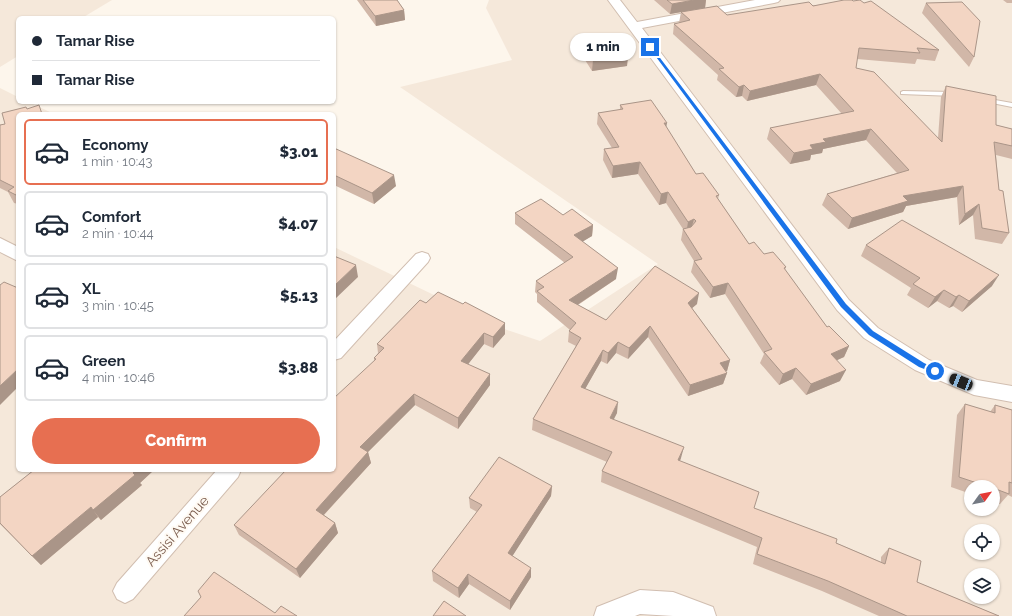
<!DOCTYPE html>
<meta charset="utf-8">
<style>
body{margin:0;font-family:Raleway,sans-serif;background:#f2f2f3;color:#1f2937;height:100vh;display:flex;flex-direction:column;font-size:15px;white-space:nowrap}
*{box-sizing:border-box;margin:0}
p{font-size:13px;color:#747a83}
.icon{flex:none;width:22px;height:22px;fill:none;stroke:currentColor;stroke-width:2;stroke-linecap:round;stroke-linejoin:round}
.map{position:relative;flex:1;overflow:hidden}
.details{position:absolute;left:16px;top:112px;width:320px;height:360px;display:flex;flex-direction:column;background:#fff;border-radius:6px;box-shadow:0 1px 3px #0004}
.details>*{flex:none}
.hud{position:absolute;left:16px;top:16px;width:320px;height:88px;border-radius:6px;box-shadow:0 1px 3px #0004;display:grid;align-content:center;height:88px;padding:0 16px;background:#fff}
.needle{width:26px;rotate:57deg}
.fabs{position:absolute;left:964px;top:480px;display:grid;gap:8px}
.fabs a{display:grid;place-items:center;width:36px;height:36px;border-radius:50%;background:#fff;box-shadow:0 1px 3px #0004;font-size:20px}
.end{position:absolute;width:18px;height:18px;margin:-9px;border:5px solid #1a73e8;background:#fff;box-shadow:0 0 0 2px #fff}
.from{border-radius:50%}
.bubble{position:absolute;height:28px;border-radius:14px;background:#fff;box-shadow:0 1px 3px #0004;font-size:13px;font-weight:800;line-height:28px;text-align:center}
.car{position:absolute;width:12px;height:24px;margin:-12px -6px;border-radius:5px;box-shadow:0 0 3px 1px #0007;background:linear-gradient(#222 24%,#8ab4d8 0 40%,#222 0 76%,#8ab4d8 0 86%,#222 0)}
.hud b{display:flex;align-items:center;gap:14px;height:38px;font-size:15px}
.hud b+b{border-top:1px solid #e0e1e3}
.hud i{width:10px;height:10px;background:#1f2937}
ul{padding:7px 0 0;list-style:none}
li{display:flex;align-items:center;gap:12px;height:66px;margin:0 8px 6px;padding:0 8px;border:2px solid #e0e1e3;border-radius:6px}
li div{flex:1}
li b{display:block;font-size:15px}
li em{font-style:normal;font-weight:800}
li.on{border-color:#e76f51}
li>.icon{width:36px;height:36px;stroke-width:1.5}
.primary-button{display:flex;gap:8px;margin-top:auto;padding:8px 16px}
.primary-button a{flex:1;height:46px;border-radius:24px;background:#e76f51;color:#fff;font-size:16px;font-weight:800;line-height:46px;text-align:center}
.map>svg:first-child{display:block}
.residential{fill:#f5e8da;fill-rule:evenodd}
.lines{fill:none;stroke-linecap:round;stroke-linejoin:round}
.lane-casing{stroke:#d1beb0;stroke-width:2}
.street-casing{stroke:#d1beb0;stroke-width:2}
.lane{fill:#fff;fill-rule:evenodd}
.street{fill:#fff;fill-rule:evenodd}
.wall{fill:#d1b7a8}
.shaded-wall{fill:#aa9588}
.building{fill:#f3d5c3;stroke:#aa9588}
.route{fill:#1a73e8}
.labels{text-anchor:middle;stroke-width:4;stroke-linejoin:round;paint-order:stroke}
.near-street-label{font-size:14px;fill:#7a5c4d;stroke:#fffaf3}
</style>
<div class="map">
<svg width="1012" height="616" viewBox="0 0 1012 616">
<rect width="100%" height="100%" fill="#fdf6ec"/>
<path class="residential" d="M 0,0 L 112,0 L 82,18 L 18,18 L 18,56 L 0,67 Z
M 489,0 L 1012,0 L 1012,616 L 0,616 L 0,88 L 18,97 L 18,102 L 29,102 L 54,114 L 18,114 L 18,470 L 334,470 L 334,247 L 507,330 L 540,341 L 658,264 L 400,87 L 512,60 L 486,8 ZM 971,487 L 993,487 L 993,509 L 971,509 ZM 971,531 L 993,531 L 993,553 L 971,553 ZM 971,575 L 993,575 L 993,597 L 971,597 Z"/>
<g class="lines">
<g class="lane-casing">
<path id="lane" d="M 903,91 L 954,92 L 957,94 L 954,96 L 901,94 L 901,92 Z
M 984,98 L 1012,103 L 1012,107 L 982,101 L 981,100 Z"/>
</g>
<g class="street-casing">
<path id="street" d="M 608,0 L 620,0 L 637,22 L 755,0 L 780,0 L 778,2 L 774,3 L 642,28 L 849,300 L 878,328 L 929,360 L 977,380 L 1012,386 L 1012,402 L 974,395 L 915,370 L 864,338 L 837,310 Z
M 0,238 L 18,247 L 18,261 L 0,252 Z
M 422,252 L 428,254 L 430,258 L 428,262 L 341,358 L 334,360 L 334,341 L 416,254 Z
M 217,470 L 241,470 L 238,477 L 133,599 L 125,603 L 117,599 L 113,591 L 117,583 Z
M 640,590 L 673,592 L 713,607 L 716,616 L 673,616 L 640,614 L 635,616 L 594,616 L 597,607 Z"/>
</g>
<use href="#lane" class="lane"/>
<use href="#street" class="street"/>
</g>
<path class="wall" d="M 357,0 L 397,0 L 404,10 L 405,20 L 376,26 Z
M 654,0 L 706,0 L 705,8 L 727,15 L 853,1 L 864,3 L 939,50 L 935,61 L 917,59 L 915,64 L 857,59 L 856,68 L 938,138 L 941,97 L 946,86 L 996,125 L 1012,129 L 1012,159 L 996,155 L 999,190 L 1009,233 L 1002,244 L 975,239 L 973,215 L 959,225 L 957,197 L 906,206 L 903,212 L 848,229 L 822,205 L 827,194 L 897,173 L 866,140 L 823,149 L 822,153 L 811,155 L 810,160 L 790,164 L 767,139 L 770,128 L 842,114 L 816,85 L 747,101 L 742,96 L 736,97 L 717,80 L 718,75 L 673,34 L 674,24 L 679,23 L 681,12 L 670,14 Z
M 1003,0 L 1012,0 L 1012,3 L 1007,3 Z
M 926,3 L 974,57 L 969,67 L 922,13 Z
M 581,41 L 628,55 L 627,66 L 592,71 L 580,52 Z
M 620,105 L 666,127 L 696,174 L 719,195 L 718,199 L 749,244 L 764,254 L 786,267 L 785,270 L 827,327 L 849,346 L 844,357 L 837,360 L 840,381 L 806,395 L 792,379 L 779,385 L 760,363 L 764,354 L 725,294 L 710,298 L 691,272 L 694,261 L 681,240 L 683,229 L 666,203 L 659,205 L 638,174 L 612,178 L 603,160 L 604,149 L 612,148 L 597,124 L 598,113 L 620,110 Z
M 18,114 L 18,204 L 14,203 L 8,192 L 0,188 L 0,125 L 5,124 Z
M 334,148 L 396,186 L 374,204 L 334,185 Z
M 515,213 L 563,215 L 593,225 L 592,236 L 582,241 L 616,279 L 578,305 L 606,320 L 697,304 L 692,308 L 730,360 L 727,371 L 725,371 L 727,373 L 723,384 L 688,396 L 648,337 L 628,359 L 616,353 L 607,364 L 601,361 L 585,389 L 617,413 L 613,419 L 681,458 L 680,461 L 754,508 L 881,562 L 881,557 L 889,548 L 917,582 L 999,616 L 879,616 L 822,591 L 753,564 L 757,547 L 601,482 L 602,471 L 607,462 L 532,430 L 533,419 L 576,346 L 568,342 L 569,331 L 570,330 L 537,302 L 537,294 L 535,292 L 536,281 L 565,263 L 515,224 Z
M 866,245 L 992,286 L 962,312 L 953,306 L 949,308 L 937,301 L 928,308 L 907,295 L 911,288 L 861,256 Z
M 426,303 L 463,304 L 505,323 L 505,334 L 493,348 L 484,344 L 468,364 L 490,385 L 458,429 L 415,405 L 368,452 L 371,463 L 324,515 L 335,523 L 338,533 L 300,578 L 239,535 L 234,525 L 334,470 L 374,361 L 374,358 L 378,353 L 377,344 Z
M 965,404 L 990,412 L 995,405 L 1012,410 L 1012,497 L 1008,495 L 1000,504 L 993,502 L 993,487 L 971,487 L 971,494 L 951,487 L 957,415 Z
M 34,470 L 154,470 L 140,483 L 142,485 L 101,520 L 98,517 L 41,565 L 0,524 L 0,497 Z
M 552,486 L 551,496 L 512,556 L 531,577 L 510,610 L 469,584 L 459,598 L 433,581 L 432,571 L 477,512 L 470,508 L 469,498 Z"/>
<path class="shaded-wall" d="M 694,0 L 706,0 L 705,8 L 670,14 L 672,4 Z
M 404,10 L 405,20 L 376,26 L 375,16 Z
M 628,55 L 627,66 L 592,71 L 593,60 Z
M 820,74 L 816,85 L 747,101 L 750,91 Z
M 744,85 L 742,96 L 736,97 L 739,87 Z
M 664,123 L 667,123 L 665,134 Z
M 871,129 L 866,140 L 823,149 L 822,153 L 811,155 L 810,160 L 790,164 L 794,153 L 823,139 Z
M 640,162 L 638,174 L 612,178 L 613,166 Z
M 394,175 L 396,186 L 374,204 L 372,193 Z
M 963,186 L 957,197 L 906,206 L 903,212 L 848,229 L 852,218 L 903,196 Z
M 668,192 L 666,203 L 659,205 L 661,194 Z
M 979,204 L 973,215 L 959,225 L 965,214 Z
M 694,219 L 691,230 L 686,234 L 688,222 Z
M 593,225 L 592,236 L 574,247 L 574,235 Z
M 356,265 L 358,277 L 334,300 L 334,286 Z
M 618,268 L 616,279 L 568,311 L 569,300 Z
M 999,275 L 992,286 L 962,312 L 969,301 Z
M 728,283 L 725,294 L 710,298 L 713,287 Z
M 944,290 L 937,301 L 928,308 L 935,297 Z
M 699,293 L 697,304 L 685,314 L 688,303 Z
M 959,295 L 953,306 L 949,308 L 956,297 Z
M 505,323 L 505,334 L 493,348 L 493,337 Z
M 650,326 L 648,337 L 628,359 L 629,348 Z
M 484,333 L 484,344 L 462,372 L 461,361 Z
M 618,342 L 616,353 L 607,364 L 608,353 Z
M 849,346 L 844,357 L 826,365 L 831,354 Z
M 603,350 L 601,361 L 580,398 L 581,387 Z
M 730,360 L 727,371 L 716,374 L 720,363 Z
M 796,368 L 792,379 L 779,385 L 783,374 Z
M 18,369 L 18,387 L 0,405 L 0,386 Z
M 846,370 L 840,381 L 806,395 L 811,384 Z
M 727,373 L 723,384 L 688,396 L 690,385 Z
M 490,374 L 490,385 L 458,429 L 458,418 Z
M 414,394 L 415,405 L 368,452 L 371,463 L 319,520 L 316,510 L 360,447 Z
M 618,402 L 617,413 L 609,429 L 610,418 Z
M 684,447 L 681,458 L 675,471 L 678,460 Z
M 136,470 L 154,470 L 140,483 L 142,485 L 101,520 L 93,510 Z
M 552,486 L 551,496 L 508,563 L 508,553 Z
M 91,507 L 98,517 L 41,565 L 32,556 Z
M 335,523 L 338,533 L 300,578 L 296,569 Z
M 531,568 L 531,577 L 510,610 L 510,601 Z
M 468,574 L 469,584 L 459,598 L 458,588 Z"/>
<path class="building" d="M 363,0 L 397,0 L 404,10 L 375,16 Z
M 667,0 L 694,0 L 672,4 Z
M 844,0 L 852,0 L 853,1 L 860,0 L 864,3 L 871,1 L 939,50 L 917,48 L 920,53 L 859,48 L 856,68 L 874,72 L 942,142 L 946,86 L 996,96 L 996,125 L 1012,129 L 1012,146 L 994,142 L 999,190 L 1003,191 L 1009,233 L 982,228 L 979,204 L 965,214 L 963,186 L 903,196 L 908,201 L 852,218 L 827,194 L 909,170 L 871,129 L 823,139 L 826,142 L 810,145 L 813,149 L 794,153 L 770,128 L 854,111 L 820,74 L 750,91 L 744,85 L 739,87 L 719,69 L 724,68 L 674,24 L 690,20 L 681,12 L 717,6 L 727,15 L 809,2 L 813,6 Z
M 962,2 L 980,21 L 974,57 L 926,3 Z
M 616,37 L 628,55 L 593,60 L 581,41 Z
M 651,100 L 667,123 L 664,123 L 696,174 L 703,173 L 719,195 L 716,196 L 749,244 L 754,242 L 764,254 L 773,252 L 786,267 L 784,268 L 827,327 L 829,326 L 849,346 L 831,354 L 846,370 L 811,384 L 796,368 L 783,374 L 764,352 L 772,349 L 728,283 L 713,287 L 694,261 L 702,259 L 683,229 L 691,227 L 696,221 L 694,219 L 688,222 L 668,192 L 661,194 L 640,162 L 613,166 L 604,149 L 619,147 L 598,113 L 623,109 L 620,105 Z
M 39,105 L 42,114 L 18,114 L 18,196 L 8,191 L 14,187 L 0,180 L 0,125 L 5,124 L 2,113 L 26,107 L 27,109 Z
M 334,148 L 394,175 L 372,193 L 334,175 Z
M 541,199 L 563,215 L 572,209 L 593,225 L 574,235 L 618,268 L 569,300 L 606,320 L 655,266 L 699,293 L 688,303 L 730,360 L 720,363 L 727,373 L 690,385 L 650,326 L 629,348 L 618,342 L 608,353 L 603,350 L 581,387 L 618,402 L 610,418 L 684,447 L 678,460 L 759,492 L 754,508 L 837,539 L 836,543 L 885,564 L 889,548 L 921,561 L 917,582 L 999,616 L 907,616 L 828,581 L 757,554 L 762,538 L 602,471 L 612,452 L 533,419 L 581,338 L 569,331 L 576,323 L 537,291 L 544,287 L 536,281 L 573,257 L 515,213 Z
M 902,220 L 999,275 L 969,301 L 959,295 L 956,297 L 944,290 L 935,297 L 913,284 L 920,278 L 866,245 Z
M 334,256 L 356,265 L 334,286 Z
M 4,282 L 18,288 L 18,297 L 17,298 L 18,298 L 18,369 L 0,386 L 0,285 Z
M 438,292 L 463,304 L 465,302 L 505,323 L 493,337 L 484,333 L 461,361 L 490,374 L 458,418 L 414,394 L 360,447 L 368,452 L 316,510 L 335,523 L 296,569 L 234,525 L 286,470 L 334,470 L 334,398 L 376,359 L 374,358 L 384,348 L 377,344 L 420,300 L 426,303 Z
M 965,404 L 995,413 L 995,405 L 1012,410 L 1012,483 L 1009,482 L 1009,494 L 993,488 L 993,487 L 989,487 L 959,477 Z
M 499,457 L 552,486 L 508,553 L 531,568 L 510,601 L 468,574 L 458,588 L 432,571 L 482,505 L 469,498 Z
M 34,470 L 136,470 L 133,473 L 135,475 L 93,510 L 91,507 L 32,556 L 0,523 L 0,497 Z
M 214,572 L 275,613 L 281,606 L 297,616 L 184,616 L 201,597 L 198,591 Z
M 444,601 L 466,616 L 433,616 Z"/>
<path class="route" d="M 648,46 L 651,46 L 846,304 L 873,331 L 924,363 L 937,369 L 937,373 L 935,373 L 919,367 L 869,335 L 841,307 Z"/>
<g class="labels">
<g class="near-street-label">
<text transform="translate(177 531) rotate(-49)" y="5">Assisi Avenue</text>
</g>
</g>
</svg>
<div class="fabs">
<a><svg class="needle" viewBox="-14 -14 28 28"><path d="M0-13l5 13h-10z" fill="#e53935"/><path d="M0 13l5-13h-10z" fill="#747a83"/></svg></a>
<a><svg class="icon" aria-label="locate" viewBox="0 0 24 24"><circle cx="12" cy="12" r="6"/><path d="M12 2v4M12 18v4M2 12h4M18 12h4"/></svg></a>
<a><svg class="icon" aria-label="layers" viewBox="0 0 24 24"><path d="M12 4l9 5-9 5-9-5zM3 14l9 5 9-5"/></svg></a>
</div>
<i class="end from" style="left:935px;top:371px"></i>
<i class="end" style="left:650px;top:47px"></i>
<div class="bubble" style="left:570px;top:33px;width:66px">1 min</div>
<i class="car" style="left:961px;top:382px;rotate:292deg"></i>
<div class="hud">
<b><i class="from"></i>Tamar Rise</b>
<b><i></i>Tamar Rise</b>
</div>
<section class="details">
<ul>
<li class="on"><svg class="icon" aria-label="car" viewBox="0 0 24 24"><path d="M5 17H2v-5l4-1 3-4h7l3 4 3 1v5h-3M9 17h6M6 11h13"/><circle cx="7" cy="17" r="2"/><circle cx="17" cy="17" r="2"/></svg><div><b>Economy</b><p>1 min · 10:43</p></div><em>$3.01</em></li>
<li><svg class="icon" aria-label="car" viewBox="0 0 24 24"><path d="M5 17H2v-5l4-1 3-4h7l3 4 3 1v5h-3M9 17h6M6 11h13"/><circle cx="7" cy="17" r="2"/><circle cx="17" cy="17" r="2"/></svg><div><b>Comfort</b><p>2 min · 10:44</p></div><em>$4.07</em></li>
<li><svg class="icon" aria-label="car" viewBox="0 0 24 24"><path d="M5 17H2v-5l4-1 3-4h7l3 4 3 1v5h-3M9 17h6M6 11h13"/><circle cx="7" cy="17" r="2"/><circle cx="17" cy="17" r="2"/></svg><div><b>XL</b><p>3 min · 10:45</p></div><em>$5.13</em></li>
<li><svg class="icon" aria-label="car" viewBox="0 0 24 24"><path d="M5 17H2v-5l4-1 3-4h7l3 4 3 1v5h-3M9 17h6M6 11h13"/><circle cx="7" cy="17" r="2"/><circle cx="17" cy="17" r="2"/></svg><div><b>Green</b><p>4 min · 10:46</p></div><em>$3.88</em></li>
</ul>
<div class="primary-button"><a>Confirm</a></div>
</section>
</div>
